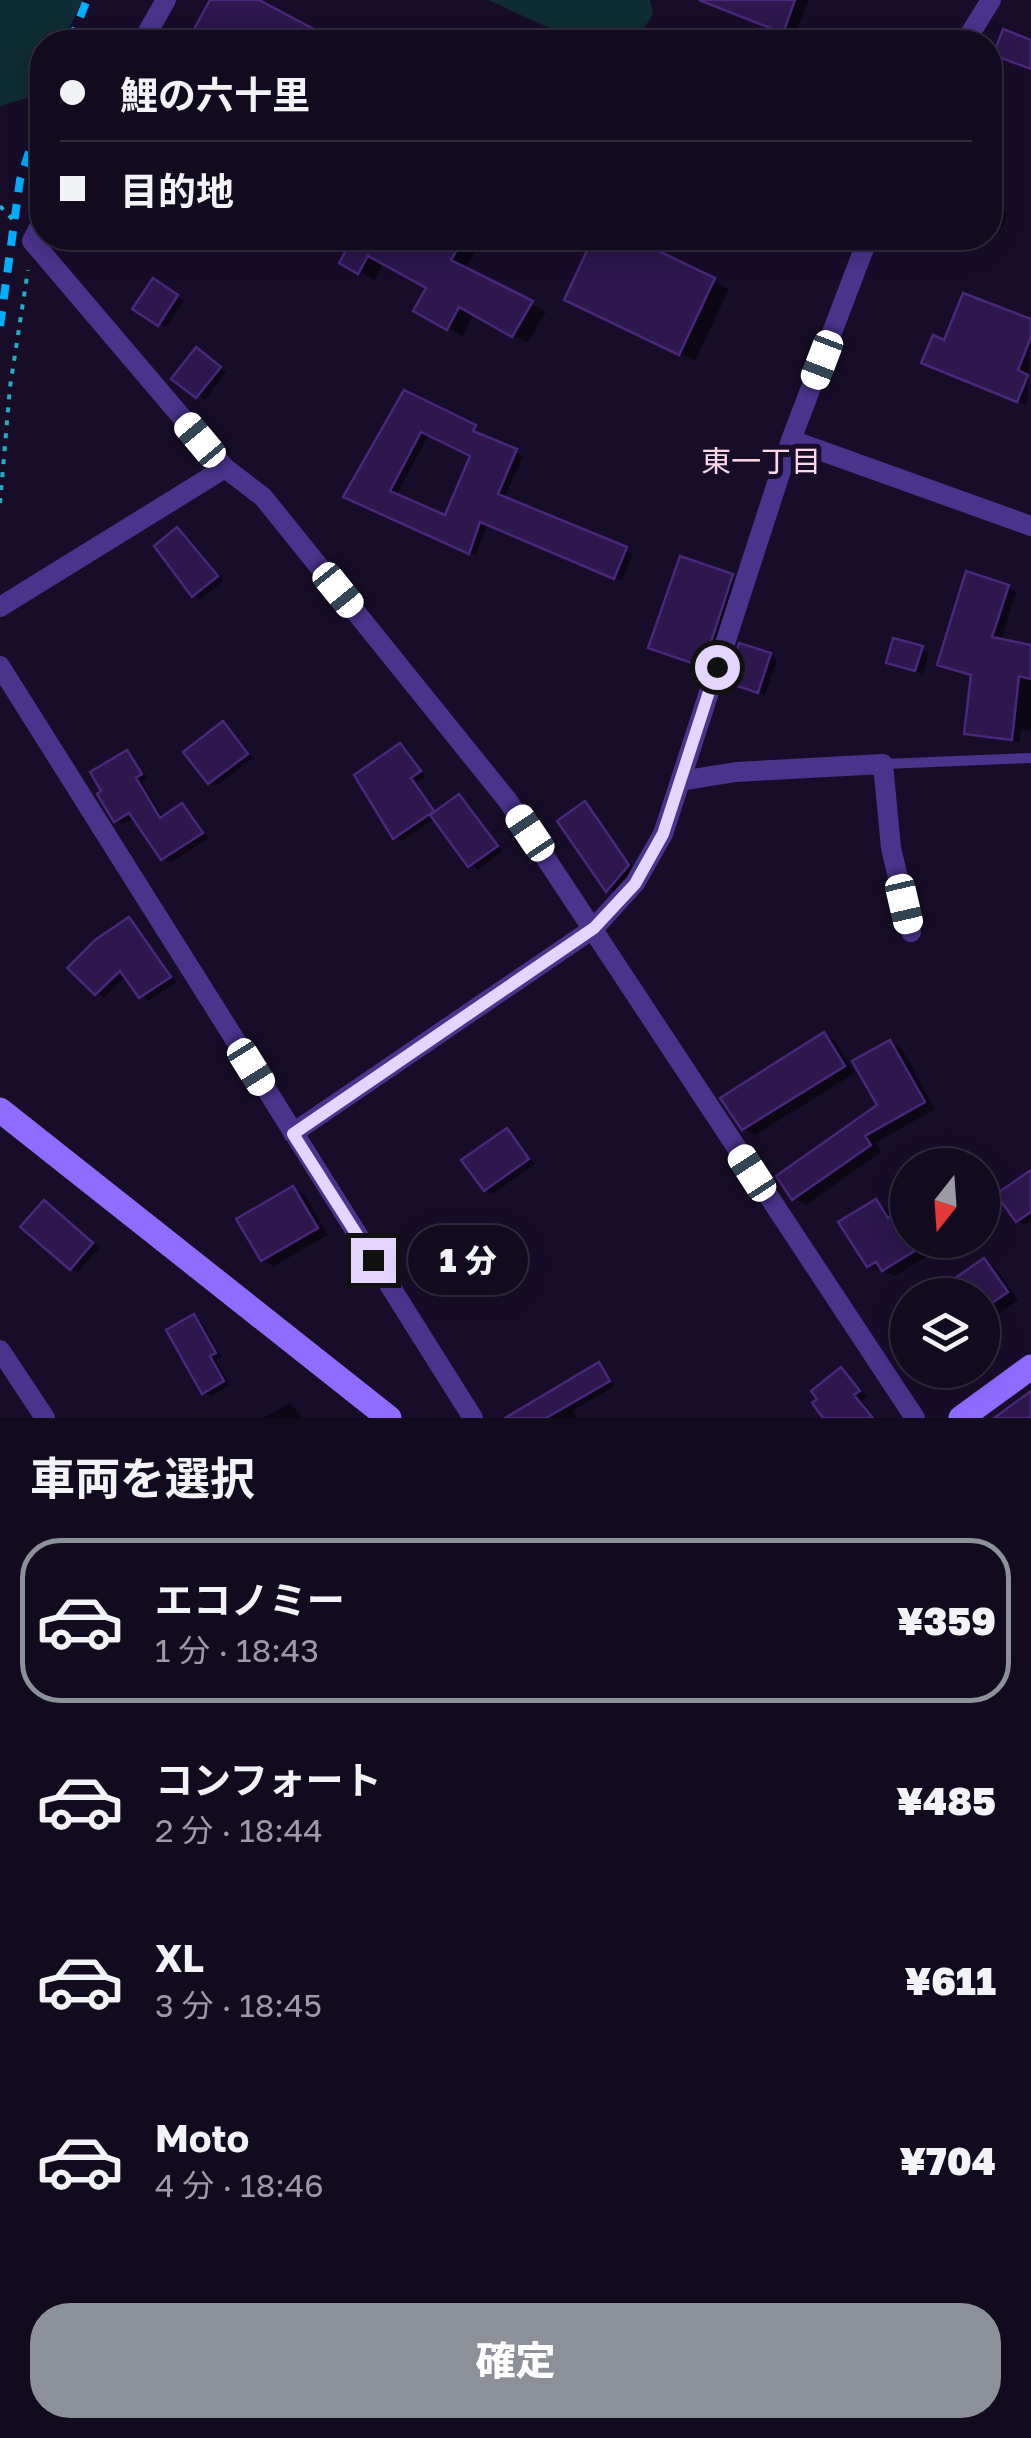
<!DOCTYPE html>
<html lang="ja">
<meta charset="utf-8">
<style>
body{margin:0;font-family:"Golos Text","Noto Sans JP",sans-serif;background:#1b1328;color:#f1f3f6;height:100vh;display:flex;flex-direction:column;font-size:38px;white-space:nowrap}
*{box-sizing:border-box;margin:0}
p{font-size:32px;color:#9c9aa4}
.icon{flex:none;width:55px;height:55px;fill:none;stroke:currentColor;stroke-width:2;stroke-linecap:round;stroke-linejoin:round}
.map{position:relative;height:1418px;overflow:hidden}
.drawer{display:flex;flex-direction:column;background:#120a1f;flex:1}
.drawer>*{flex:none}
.hud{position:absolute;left:30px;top:30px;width:972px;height:220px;border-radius:40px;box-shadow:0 5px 25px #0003,0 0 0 2px #312b3d;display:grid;align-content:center;height:220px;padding:0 30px;background:#120a1f}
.needle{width:65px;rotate:197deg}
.tools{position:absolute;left:890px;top:1148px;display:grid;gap:20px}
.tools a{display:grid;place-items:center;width:110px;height:110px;border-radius:50%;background:#120a1f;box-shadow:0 5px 25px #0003,0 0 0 2px #312b3d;font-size:50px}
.end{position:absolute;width:45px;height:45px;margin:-22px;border:12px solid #e3d5ff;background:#111;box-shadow:0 0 0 5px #111}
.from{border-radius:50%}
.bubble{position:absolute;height:70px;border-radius:35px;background:#120a1f;box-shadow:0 5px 25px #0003,0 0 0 2px #312b3d;font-size:32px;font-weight:800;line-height:70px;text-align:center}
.car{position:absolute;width:30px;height:60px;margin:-30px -15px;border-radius:12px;box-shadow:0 0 8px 2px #0007;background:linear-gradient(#fff 24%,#345 0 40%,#fff 0 76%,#345 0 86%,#fff 0)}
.hud b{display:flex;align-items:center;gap:35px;height:95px;font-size:38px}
.hud b+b{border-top:2px solid #312b3d}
.hud i{width:25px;height:25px;background:#f1f3f6}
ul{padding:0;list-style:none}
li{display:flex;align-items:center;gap:30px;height:165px;margin:0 20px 15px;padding:0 10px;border:5px solid transparent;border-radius:40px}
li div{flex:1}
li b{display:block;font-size:38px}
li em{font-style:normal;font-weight:800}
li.on{border-color:#8c9099}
li>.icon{width:90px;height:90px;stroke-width:1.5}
h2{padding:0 30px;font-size:45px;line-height:120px}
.action{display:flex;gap:20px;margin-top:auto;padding:20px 30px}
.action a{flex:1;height:115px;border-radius:40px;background:#8c9099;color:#fff;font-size:40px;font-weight:800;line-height:115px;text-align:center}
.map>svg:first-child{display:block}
.green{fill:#0f2d34}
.shadow{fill:#0007;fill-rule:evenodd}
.building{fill:#2d174c;stroke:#49277a;stroke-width:2.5;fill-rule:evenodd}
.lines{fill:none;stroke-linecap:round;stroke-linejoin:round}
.path{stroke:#22adc6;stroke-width:4;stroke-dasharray:5 8;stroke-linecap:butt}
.lane{stroke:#4a338d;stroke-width:10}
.street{stroke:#4a338d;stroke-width:20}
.secondary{stroke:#8f6cff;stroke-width:25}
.rail{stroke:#01afff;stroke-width:8;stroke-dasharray:15 12;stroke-linecap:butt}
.route{stroke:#e3d5ff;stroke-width:12}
.labels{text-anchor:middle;stroke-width:10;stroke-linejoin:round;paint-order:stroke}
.neighbourhood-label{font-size:30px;fill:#ffd7e8;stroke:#180d29}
</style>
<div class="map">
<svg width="1031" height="1418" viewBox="0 0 1031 1418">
<rect width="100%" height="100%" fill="#180d29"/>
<path class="green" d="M 0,0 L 83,0 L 62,42 L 42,42 L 42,83 L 36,95 L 0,106 Z
M 488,0 L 650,0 L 653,14 L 635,42 L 580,42 Z"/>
<path class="shadow" d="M 213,0 L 253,0 L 332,42 L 190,42 Z
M 724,0 L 809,0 L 794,36 L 731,14 L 721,8 Z
M 990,206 L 998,208 L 993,223 L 990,222 Z
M 1003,211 L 1007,213 L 1003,227 L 998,225 Z
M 293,238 L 311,238 L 307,246 Z
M 336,238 L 412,238 L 434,250 L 441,238 L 483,238 L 465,270 L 546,312 L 527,343 L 475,313 L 462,336 L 416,310 L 429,288 L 384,262 L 374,280 L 343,262 L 352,246 Z
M 596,238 L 625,238 L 729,289 L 695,361 L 567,299 Z
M 935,238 L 977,238 L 972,252 Z
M 153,282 L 184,301 L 166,327 L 136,308 Z
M 1031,322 L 1027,405 L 934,367 L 946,343 Z
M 203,355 L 226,372 L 205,400 L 175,379 Z
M 405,393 L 523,456 L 504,499 L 633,554 L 622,581 L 488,524 L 476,555 L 354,500 ZM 429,434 L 473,456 L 447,519 L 396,496 Z
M 177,530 L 224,580 L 201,599 L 194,595 Z
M 732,577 L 739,581 L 710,669 L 658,651 Z
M 1008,587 L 1016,592 L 1001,642 L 1031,648 L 1031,731 L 1021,729 L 1020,743 L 967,733 L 973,676 L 949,668 Z
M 922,649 L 929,653 L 923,674 L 889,662 Z
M 770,656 L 777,660 L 765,695 L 741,687 L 736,678 Z
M 223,724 L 253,758 L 216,786 L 209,782 Z
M 400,746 L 426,776 L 416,783 L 437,813 L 459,797 L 466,801 L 503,851 L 477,870 L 435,818 L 402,841 L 395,837 Z
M 127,753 L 148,778 L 142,782 L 163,818 L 182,806 L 208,838 L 170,863 L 135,817 L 123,824 L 116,820 Z
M 585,804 L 635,870 L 615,894 L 560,822 Z
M 129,920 L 176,982 L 148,1001 L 126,975 L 104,998 L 71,968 Z
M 824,1035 L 836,1042 L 855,1073 L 755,1135 L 744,1129 Z
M 890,1043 L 902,1049 L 935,1109 L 875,1143 L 881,1152 L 806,1205 L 794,1198 L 880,1106 Z
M 507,1131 L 535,1164 L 493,1194 L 486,1190 Z
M 1031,1173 L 1031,1221 L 1025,1225 L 1018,1220 Z
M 293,1189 L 305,1195 L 328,1235 L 274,1266 L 262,1259 Z
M 876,1202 L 906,1224 L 908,1240 L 916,1240 L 926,1257 L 895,1276 L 869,1265 Z
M 51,1207 L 99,1248 L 78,1272 L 71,1268 Z
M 984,1261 L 995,1267 L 1018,1300 L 982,1325 L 982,1295 L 935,1295 Z
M 194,1317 L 201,1321 L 222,1357 L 216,1360 L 230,1385 L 211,1396 L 203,1392 Z
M 599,1365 L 615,1386 L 573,1410 L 577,1418 L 509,1418 Z
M 842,1370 L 867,1397 L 862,1401 L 876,1418 L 826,1418 Z
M 290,1403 L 303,1418 L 263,1418 Z"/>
<path class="building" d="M 210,0 L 259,0 L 338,42 L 187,42 Z
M 699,0 L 795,0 L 783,33 Z
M 1003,29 L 1031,40 L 1031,69 L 993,55 Z
M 336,238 L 417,238 L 433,247 L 438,238 L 464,238 L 451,260 L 533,301 L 512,337 L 459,307 L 447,330 L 413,311 L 426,288 L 368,256 L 358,274 L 339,263 L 349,245 Z
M 593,238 L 631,238 L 715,278 L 679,355 L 564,300 Z
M 153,278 L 178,295 L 158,326 L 132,309 Z
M 963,293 L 1031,319 L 1031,337 L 1018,370 L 1028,375 L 1017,402 L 921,363 L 933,335 L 944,340 Z
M 196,347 L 221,367 L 196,398 L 171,379 Z
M 404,390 L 476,425 L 473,431 L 517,449 L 498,494 L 627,547 L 614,579 L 480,522 L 469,554 L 343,497 ZM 421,432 L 470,456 L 445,515 L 390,491 Z
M 177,527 L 218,576 L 192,597 L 154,546 Z
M 680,556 L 733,574 L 703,667 L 648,648 Z
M 966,571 L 1009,585 L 992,637 L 1031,645 L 1031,679 L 1019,676 L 1012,740 L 964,734 L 971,675 L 937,665 Z
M 893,638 L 923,646 L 915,671 L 886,663 Z
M 739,643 L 771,653 L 758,693 L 731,684 L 733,678 L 729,676 Z
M 223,721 L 248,754 L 208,784 L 183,752 Z
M 400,743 L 421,771 L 411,778 L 434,811 L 393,839 L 354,775 Z
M 127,750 L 142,774 L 136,778 L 160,818 L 182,803 L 203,833 L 161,860 L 129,813 L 114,822 L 97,794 L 101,791 L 90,772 Z
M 459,794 L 498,846 L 468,867 L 430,815 Z
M 585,801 L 629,865 L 606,892 L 557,821 Z
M 129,917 L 171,977 L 139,998 L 120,971 L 95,995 L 67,968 L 95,940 Z
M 824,1032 L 845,1066 L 742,1130 L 720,1098 Z
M 890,1040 L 925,1102 L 865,1136 L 871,1145 L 792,1200 L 776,1176 L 877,1105 L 852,1061 Z
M 507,1128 L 529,1159 L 484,1191 L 461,1160 Z
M 1031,1170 L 1031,1212 L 1016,1222 L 996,1194 Z
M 293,1186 L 318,1228 L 261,1261 L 236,1219 Z
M 876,1199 L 888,1218 L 894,1214 L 916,1250 L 882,1271 L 876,1262 L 867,1267 L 838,1222 Z
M 44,1200 L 93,1243 L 70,1270 L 20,1227 Z
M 984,1258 L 1008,1292 L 982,1310 L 982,1295 L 931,1295 Z
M 194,1314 L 216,1353 L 210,1356 L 224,1381 L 202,1394 L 166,1330 Z
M 599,1362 L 610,1381 L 546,1418 L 505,1418 Z
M 841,1367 L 860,1391 L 854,1395 L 873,1418 L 823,1418 L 812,1403 L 817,1399 L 811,1391 Z
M 1031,1391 L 1031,1418 L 994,1418 Z"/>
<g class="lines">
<path class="path" d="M 0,206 L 15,222
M 0,503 L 10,387 L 28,270"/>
<path class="lane" d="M 884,764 L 1031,758"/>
<path class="street" d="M 142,42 L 166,0
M 965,42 L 991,0
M 42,222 L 32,241 L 225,468 L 263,497 L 508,801 L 915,1418
M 791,440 L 1031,526
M 0,607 L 225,468
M 0,666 L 473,1418
M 680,781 L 736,772 L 883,764 L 891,848 L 911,932
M 293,1133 L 594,928 L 635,883 L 663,834 L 791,440 L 868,238
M 0,1350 L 45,1418"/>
<path class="secondary" d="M 0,1110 L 389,1418
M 961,1418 L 1031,1367"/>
<path class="rail" d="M 70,42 L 87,0
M 0,326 L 20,180 L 42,111"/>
</g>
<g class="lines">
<path class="route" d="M 373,1260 L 293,1134 L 594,928 L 635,884 L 663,834 L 717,667"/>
</g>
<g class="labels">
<g class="neighbourhood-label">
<text x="761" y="472">東一丁目</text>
</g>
</g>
</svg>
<div class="tools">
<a><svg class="needle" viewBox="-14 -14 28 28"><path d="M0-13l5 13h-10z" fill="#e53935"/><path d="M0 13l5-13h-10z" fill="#9c9aa4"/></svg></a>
<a><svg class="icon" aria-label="layers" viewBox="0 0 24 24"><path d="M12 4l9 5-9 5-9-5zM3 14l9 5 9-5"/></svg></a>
</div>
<i class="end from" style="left:717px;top:667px"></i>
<i class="end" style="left:373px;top:1260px"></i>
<div class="bubble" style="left:408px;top:1225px;width:120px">1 分</div>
<i class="car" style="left:822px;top:360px;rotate:201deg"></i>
<i class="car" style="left:200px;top:440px;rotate:320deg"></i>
<i class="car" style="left:338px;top:590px;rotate:141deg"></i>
<i class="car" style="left:530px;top:833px;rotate:326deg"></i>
<i class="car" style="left:904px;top:904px;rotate:167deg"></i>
<i class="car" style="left:251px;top:1067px;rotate:148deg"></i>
<i class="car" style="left:752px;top:1173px;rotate:327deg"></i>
<div class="hud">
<b><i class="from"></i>鯉の六十里</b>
<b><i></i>目的地</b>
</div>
</div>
<section class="drawer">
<h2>車両を選択</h2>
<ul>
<li class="on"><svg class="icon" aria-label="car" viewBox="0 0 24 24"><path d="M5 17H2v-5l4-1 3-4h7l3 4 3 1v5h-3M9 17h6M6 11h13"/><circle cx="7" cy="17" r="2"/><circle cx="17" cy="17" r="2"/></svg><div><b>エコノミー</b><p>1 分 · 18:43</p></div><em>¥359</em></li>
<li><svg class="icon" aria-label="car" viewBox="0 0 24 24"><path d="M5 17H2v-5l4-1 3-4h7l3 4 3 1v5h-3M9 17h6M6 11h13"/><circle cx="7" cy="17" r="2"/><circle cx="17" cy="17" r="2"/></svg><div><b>コンフォート</b><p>2 分 · 18:44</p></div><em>¥485</em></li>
<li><svg class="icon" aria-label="car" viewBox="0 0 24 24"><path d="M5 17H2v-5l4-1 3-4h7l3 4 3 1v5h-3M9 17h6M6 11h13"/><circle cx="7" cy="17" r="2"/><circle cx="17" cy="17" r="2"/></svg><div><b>XL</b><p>3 分 · 18:45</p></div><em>¥611</em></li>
<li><svg class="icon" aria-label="car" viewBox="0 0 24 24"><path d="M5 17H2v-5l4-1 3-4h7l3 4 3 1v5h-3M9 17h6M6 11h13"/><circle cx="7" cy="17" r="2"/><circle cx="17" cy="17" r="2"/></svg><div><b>Moto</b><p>4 分 · 18:46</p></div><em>¥704</em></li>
</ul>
<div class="action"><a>確定</a></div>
</section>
